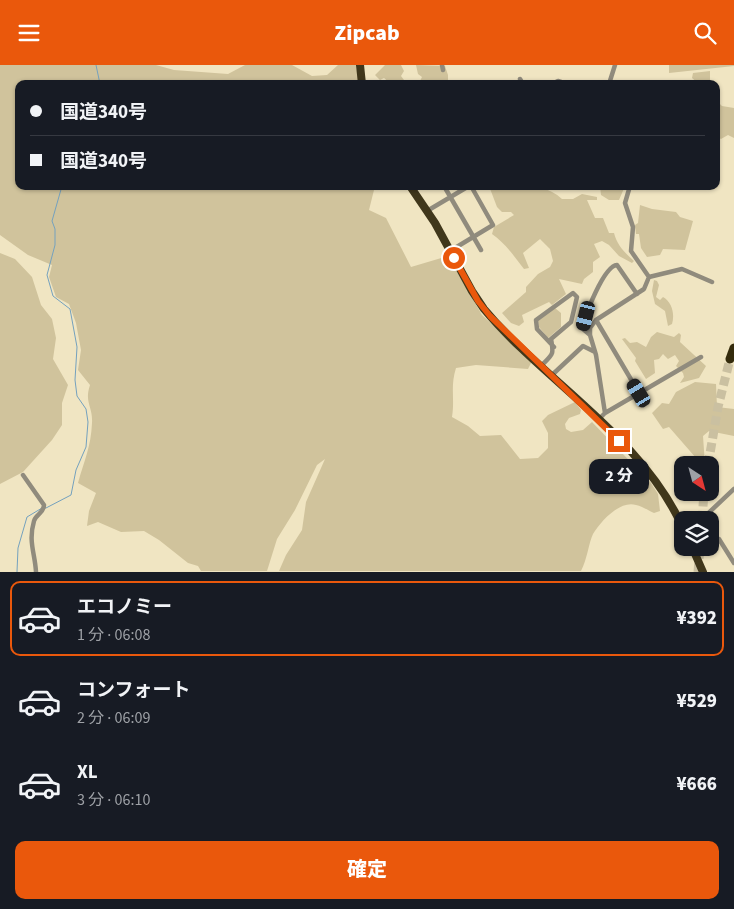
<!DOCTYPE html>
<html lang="ja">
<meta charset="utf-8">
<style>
body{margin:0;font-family:"Source Sans 3","Noto Sans JP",sans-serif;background:#20242c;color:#f1f3f6;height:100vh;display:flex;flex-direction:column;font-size:19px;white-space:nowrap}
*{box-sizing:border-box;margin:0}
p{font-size:16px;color:#9ea1a6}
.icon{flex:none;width:28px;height:28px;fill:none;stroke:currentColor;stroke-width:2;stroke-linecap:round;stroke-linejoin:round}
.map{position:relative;height:507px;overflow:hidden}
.details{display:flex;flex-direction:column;background:#171b24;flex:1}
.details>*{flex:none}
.banner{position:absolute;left:15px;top:15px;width:705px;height:110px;border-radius:10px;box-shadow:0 1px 4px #0004;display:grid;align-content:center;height:110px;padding:0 15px;background:#171b24}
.needle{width:32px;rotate:144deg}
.controls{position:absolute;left:674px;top:391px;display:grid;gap:10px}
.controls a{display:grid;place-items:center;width:45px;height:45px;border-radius:10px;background:#171b24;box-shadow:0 1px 4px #0004;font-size:25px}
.end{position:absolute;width:22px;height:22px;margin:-11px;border:6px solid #ea580c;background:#fff;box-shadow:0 0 0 2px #fff}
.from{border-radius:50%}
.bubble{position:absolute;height:35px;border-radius:10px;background:#171b24;box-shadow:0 1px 4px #0004;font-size:16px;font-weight:800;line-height:35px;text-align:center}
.car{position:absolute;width:15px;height:30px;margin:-15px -8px;border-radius:6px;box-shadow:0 0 4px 1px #0007;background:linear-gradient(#222 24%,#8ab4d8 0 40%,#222 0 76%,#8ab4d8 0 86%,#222 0)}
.banner b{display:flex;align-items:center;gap:18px;height:48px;font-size:19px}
.banner b+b{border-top:1px solid #363941}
.banner i{width:12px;height:12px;background:#f1f3f6}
ul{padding:9px 0 0;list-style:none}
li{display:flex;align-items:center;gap:15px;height:75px;margin:0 10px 8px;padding:0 5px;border:2px solid transparent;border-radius:10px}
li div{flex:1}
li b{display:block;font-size:19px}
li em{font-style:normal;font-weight:800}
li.on{border-color:#ea580c}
li>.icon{width:45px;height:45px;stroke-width:1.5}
.cta{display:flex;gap:10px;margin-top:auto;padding:10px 15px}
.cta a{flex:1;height:58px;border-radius:10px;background:#ea580c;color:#fff;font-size:20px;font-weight:800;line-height:58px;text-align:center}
header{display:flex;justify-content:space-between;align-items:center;height:65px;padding:0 15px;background:#ea580c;color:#fff;font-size:22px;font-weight:800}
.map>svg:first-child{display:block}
.green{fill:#d0c39c}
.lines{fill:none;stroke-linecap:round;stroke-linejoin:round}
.stream{stroke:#74a1be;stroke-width:1}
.motorway-tunnel{stroke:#cac0a1;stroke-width:9;stroke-dasharray:9 4.5;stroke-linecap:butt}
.minor{stroke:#908b7d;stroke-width:4.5}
.trunk{stroke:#40371b;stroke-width:8}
.motorway{stroke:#342b0c;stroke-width:9}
.route{stroke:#ea580c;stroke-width:6}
</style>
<header><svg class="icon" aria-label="menu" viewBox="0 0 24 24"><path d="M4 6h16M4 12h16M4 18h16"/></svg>Zipcab<svg class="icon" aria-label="search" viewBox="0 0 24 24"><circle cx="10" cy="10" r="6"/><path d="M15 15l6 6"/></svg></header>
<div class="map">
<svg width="734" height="507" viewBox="0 0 734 507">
<rect width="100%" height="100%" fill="#f0e5c2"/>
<path class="green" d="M 0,0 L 156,0 L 174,5 L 228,9 L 245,0 L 292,0 L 312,11 L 327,10 L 338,0 L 356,0 L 359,19 L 19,19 L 19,121 L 375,121 L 369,145 L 386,153 L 411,202 L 448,191 L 482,250 L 532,296 L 528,304 L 476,300 L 456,303 C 450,322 455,333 452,352 L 468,361 L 480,371 L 501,370 L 520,394 L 538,393 L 548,383 L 548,368 L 542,356 L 548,350 L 575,337 L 581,345 L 580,349 L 569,353 L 565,359 L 566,364 L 571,367 L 583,365 L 592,357 L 651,418 L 658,429 L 660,446 L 654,448 C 649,446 642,441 636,440 C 620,435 601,456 593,469 C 589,477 587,495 581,506 L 279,506 L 286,490 L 302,465 L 306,437 L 325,394 L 317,400 L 295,445 L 277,474 L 267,506 L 201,506 L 198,501 L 188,498 L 159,475 L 144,466 L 121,467 L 98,457 L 87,461 L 89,446 L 96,428 L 78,418 C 84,396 91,382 92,358 C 93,341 84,338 90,320 L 78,305 L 81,285 L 76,258 L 69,239 L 56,232 L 49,212 L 52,200 L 28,190 L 0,170 Z
M 385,0 L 401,0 L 404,6 L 401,11 L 404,15 L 420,16 L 422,12 L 418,9 L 416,0 L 445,1 L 448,10 L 448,19 L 391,19 L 384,13 L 380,15 L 375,10 Z
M 669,0 L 734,0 L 734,1 L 669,8 Z
M 710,6 L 710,19 L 699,19 L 692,13 L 693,8 Z
M 716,35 L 722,41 L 734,43 L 734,73 L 728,70 L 721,74 L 716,71 Z
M 489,121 C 514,121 543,116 562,134 L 573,134 L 582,129 L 597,132 L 597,135 L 587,135 L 595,153 L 603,153 L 609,168 L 614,168 C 617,180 625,188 634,196 L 632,198 L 619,191 L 609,180 L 602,176 L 594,179 L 600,192 L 593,197 L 593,207 L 584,214 L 582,219 L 559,214 L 566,229 L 552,240 L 549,237 L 522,250 L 524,257 L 519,261 L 511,258 L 502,248 L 526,227 L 526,222 L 538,209 L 550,202 L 553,196 L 550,184 L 540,174 L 523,188 L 529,203 L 524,204 C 514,191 505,178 492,169 L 494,162 L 514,150 L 511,147 L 502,147 L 497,142 Z
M 600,121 L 625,121 L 619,135 L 609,135 L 601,130 Z
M 640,140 L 652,144 L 676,147 L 680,152 L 693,156 L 685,185 L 663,184 L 660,190 L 647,192 L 641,183 L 639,169 L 636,169 L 635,160 L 638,158 Z
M 0,188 L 15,194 L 32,212 L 41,240 L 52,254 L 56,273 L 53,294 L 68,320 L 62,338 L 62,360 L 52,375 L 23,407 L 0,419 Z
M 654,215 L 657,216 L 659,220 L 656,232 L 660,235 L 663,232 C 672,237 675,249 672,259 L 668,261 L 665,246 L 655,239 L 652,226 Z
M 555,243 L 561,248 L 561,262 L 548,273 L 539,262 L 538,255 Z
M 657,267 L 674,272 L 679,268 L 681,270 L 680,277 L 706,301 L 699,313 L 680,318 L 684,312 L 683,308 L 676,301 L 679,296 L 675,290 L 668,294 L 663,289 L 659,294 L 654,295 L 655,308 L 646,314 L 635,296 L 636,293 L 622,274 L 625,273 L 630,278 L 637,277 L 646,282 L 651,272 Z
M 695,317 L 716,319 L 717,342 L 734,344 L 734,371 L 709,366 L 703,371 L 705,400 L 696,393 L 669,362 L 663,364 L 652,348 L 662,338 L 669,339 L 676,327 Z"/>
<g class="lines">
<path class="stream" d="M 96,0 L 100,19
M 46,443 L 71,430 L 76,405 L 86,382 L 88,357 L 86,344 L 77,331 L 75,315 L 77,282 L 70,244 L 53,231 L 47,210 L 55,180 L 55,164 L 52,156 L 62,121
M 17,507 L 18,483 L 27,452 L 42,443"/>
<path class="motorway-tunnel" d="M 708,400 L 718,342 L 730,294
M 702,455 L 704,428
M 698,507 L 700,482"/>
<path class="minor" d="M 442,0 L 443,5
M 520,14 L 523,19
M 491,18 L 492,19
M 552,19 L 558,16 L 567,19
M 609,19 L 615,0
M 444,121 L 481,185
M 427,146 L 469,121
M 450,186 L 493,160 L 471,121
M 649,212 L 682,204 L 712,217
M 596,255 L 639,328
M 590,270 L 583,264 C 584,251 604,201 617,200 L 637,229
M 542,300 C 553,289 554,290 551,274 L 571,257 L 577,232 L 573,228 L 536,255 L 537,264 L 554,282
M 552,310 L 583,281 L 595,287
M 605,348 L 596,290 L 590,270 L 590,263 L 596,255 L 644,224 L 649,212 L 631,186 L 633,162 L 625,138 L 630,121
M 599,354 L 605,348 L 701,292
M 23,410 L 44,440 C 44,448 36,449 34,456 C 28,477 35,488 36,507
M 701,455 L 734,424
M 719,474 L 734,498"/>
<path class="trunk" d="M 360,0 L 362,19
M 410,121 L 435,158 L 472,226 L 484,244 C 546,318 641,371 682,461
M 692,482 L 703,507"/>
<path class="motorway" d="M 730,294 L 734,283"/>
</g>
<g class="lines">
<path class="route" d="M 454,193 L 478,236 L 490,251 L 619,376"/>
</g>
</svg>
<div class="controls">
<a><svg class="needle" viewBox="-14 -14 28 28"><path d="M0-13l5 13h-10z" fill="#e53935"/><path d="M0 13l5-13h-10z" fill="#9ea1a6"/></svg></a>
<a><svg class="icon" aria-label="layers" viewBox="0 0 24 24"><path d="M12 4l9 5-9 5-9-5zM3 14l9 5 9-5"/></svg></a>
</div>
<i class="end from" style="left:454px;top:193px"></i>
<i class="end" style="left:619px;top:376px"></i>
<div class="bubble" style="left:589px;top:394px;width:60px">2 分</div>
<i class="car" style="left:586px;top:251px;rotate:194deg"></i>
<i class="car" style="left:639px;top:328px;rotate:329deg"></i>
<div class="banner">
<b><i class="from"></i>国道340号</b>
<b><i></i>国道340号</b>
</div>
</div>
<section class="details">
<ul>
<li class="on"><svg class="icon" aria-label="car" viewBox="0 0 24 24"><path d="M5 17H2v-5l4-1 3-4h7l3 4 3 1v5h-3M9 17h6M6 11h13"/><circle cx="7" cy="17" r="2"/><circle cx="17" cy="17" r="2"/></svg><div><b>エコノミー</b><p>1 分 · 06:08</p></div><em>¥392</em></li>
<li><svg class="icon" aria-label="car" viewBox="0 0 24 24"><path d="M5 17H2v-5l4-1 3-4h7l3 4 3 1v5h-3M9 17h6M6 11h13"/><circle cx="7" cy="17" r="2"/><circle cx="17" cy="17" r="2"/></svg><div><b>コンフォート</b><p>2 分 · 06:09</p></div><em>¥529</em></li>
<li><svg class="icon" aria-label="car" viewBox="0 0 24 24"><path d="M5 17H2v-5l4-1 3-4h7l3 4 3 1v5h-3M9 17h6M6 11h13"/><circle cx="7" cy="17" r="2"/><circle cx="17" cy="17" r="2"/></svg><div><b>XL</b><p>3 分 · 06:10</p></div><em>¥666</em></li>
</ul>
<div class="cta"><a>確定</a></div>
</section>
